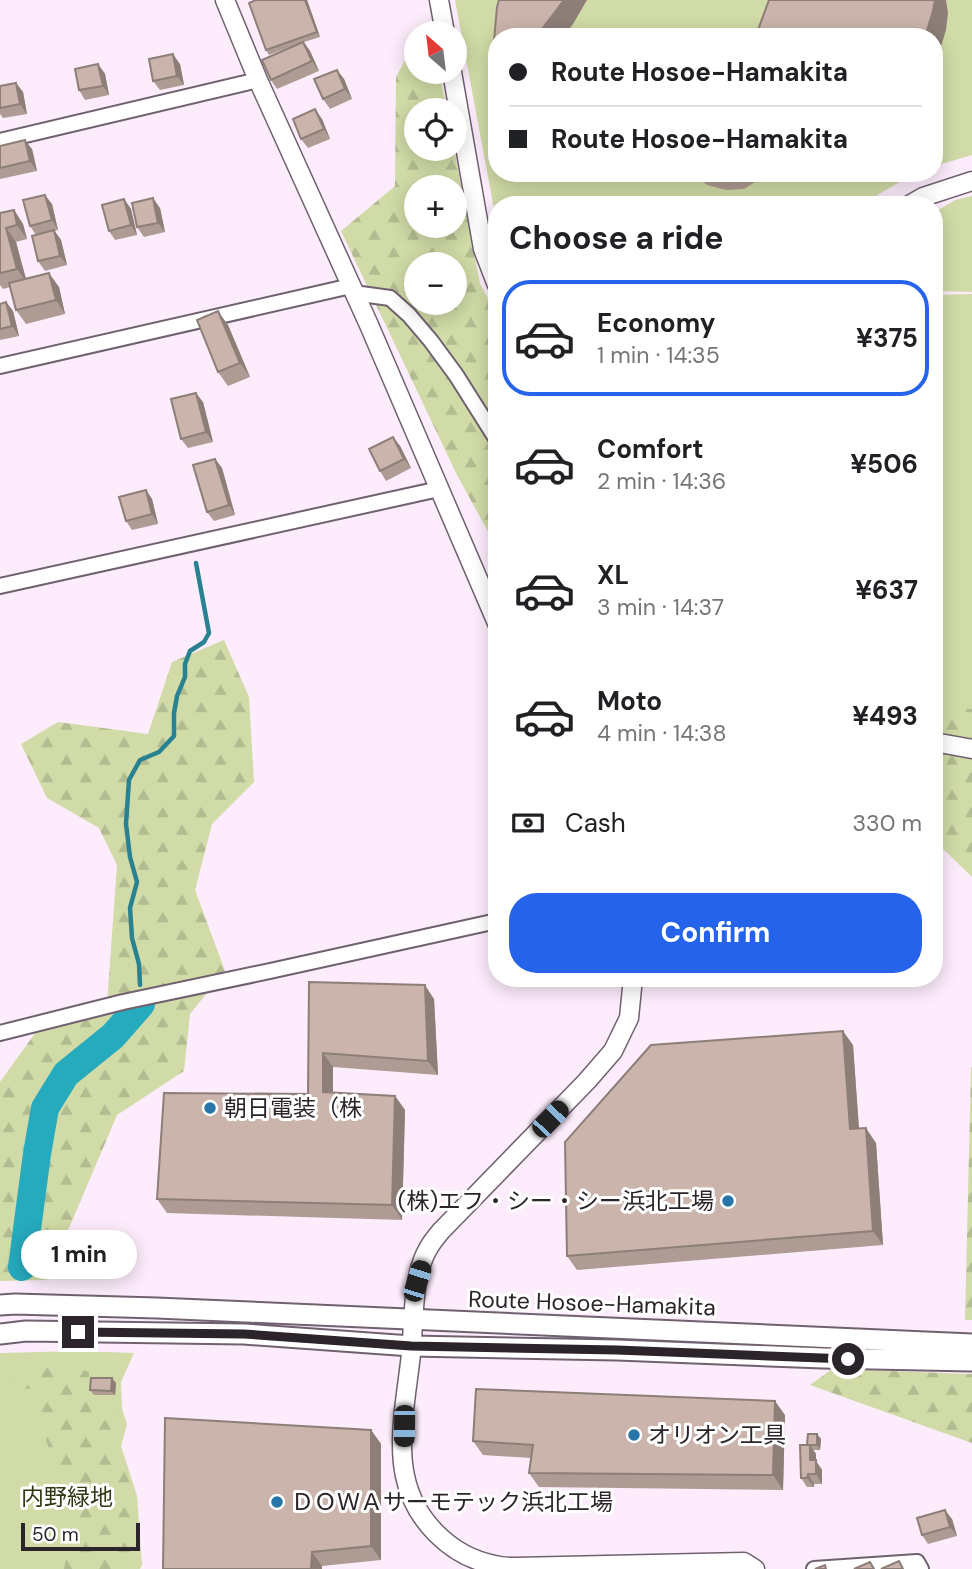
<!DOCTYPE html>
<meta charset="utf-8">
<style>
body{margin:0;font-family:"DM Sans","Noto Sans JP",sans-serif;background:#f2f2f2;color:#202124;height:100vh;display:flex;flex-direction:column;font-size:26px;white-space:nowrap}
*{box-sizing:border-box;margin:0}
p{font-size:23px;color:#757577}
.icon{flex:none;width:38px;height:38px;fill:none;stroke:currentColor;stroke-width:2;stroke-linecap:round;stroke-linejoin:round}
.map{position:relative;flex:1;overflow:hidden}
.sheet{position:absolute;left:488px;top:196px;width:455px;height:791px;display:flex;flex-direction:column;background:#fff;border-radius:28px;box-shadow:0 4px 18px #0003}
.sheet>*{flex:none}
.guide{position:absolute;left:488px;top:28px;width:455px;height:154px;border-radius:28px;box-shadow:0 4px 18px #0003;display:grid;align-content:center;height:154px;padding:0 21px;background:#fff}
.needle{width:46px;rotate:332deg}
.controls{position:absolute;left:404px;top:21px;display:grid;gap:14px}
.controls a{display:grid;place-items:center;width:63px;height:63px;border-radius:50%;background:#fff;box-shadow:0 4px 18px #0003;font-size:35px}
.scale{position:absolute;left:21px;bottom:18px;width:119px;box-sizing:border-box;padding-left:7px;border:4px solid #2b242a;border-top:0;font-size:19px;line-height:24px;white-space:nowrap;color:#2b242a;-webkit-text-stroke:5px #fff;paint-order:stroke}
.end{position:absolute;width:32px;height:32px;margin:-16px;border:9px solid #2b242a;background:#fff;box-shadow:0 0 0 4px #fff}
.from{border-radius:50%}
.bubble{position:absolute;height:49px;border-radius:24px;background:#fff;box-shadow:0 4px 18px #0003;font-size:23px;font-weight:700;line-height:49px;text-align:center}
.car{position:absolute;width:21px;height:42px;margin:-21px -10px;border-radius:9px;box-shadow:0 0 5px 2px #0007;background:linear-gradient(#222 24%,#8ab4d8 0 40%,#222 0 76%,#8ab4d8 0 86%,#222 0)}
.guide b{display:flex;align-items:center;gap:24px;height:66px;font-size:26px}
.guide b+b{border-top:2px solid #e0e0e0}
.guide i{width:18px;height:18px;background:#202124}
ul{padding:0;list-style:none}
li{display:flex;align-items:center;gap:21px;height:116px;margin:0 14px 10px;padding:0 7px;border:4px solid transparent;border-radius:28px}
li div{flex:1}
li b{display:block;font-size:26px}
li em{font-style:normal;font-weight:700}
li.selected{border-color:#2563eb}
li>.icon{width:63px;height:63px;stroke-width:1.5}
h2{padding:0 21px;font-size:32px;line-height:84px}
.pay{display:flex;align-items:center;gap:18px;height:77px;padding:0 21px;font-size:26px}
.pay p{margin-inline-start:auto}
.button{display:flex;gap:14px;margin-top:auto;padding:14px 21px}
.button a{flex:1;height:80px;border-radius:28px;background:#2563eb;color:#fff;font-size:28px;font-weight:700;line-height:80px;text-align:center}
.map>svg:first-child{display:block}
.green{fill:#d0dba7}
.forest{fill:url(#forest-firs);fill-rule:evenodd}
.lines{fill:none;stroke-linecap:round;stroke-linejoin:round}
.stream{stroke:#288291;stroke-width:4.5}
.river{stroke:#26aabd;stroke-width:28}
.minor-casing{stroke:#70616f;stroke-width:18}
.tertiary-casing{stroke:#70616f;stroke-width:21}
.secondary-casing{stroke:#70616f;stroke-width:23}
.minor{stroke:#fff;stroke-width:14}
.tertiary{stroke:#fff;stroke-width:18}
.secondary{stroke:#fff;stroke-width:19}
.wall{fill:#ae9b94}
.shaded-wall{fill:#8d7e78}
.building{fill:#cab4ac;stroke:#8d7e78;stroke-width:2}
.route{stroke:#2b242a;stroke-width:9}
.poi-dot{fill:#2876a8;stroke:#fff;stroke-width:2.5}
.labels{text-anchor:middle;stroke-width:6;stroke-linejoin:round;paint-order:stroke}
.poi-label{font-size:23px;fill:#2b242a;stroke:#fff;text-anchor:start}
.street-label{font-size:23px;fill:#2b242a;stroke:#fff}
.park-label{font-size:23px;fill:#303713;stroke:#fff}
</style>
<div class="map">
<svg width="972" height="1569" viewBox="0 0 972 1569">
<defs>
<pattern id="forest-firs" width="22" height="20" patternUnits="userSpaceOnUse" patternTransform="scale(1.75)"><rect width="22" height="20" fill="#d0dba7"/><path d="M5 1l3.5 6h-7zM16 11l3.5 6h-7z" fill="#b3bc90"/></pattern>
</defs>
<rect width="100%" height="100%" fill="#fdecfc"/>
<path class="green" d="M 455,0 L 972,0 L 972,155 L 935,166 L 934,37 L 497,37 L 497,173 L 918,173 L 898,183 L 860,205 L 497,205 L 497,225 Z
M 972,196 L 972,292 L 935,291 L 935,212 L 955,200 Z
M 972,294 L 972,733 L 935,728 L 935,295 Z
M 78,1351 L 134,1353 L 121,1382 L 122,1409 L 127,1424 L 121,1446 L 137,1496 L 142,1565 L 140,1569 L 0,1569 L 0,1353 Z"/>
<path class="forest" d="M 416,40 L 416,72 L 439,72 L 447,110 L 416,110 L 416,149 L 454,149 L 480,284 L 497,315 L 497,548 L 457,475 L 341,231 L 395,186 L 396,77 ZM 416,187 L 455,187 L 455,226 L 416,226 ZM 416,264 L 455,264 L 455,303 L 416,303 Z
M 224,640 L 249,697 L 254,782 L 212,824 L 195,890 L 225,971 L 190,1014 L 184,1071 L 117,1115 L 47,1280 L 0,1281 L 0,1082 L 41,1025 L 107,1004 L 117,865 L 99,828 L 47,798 L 21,744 L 58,722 L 148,734 L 172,662 Z
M 934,705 L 972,709 L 972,877 L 943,849 L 935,847 Z
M 972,1066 L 972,1320 L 965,1320 L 971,1068 Z
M 38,1368 L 80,1369 L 89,1372 L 89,1383 L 92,1388 L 91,1400 C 101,1404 114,1402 120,1413 C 127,1425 119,1433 118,1445 C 117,1453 128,1477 131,1487 C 136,1503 139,1552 134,1569 L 64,1569 L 69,1542 L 68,1512 L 64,1488 L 46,1440 L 35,1394 L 30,1388 L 21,1391 L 0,1391 L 0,1382 Z
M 832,1369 L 972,1374 L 972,1443 L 810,1385 Z"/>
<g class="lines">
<path class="stream" d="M 140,985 L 139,964 L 132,938 L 130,908 L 137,882 L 130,857 L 126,824 L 129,780 L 140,760 L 159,752 L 174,736 L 174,713 L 177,696 L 185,677 L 185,664 L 190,651 L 204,642 L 209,633 L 196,563"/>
<path class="river" d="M 22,1267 L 37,1154 L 45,1108 L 66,1074 L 113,1036 L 141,1004"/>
<g class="minor-casing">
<path id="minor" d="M 0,141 L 258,80
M 354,293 L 390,298 L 409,315 L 431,341 L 456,375 L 497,440
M 0,366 L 351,286
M 0,586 L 439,489
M 0,1033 L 123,1002 L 270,971 L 497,921
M 814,1569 L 917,1562 L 921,1569"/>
</g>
<g class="tertiary-casing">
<path id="tertiary" d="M 225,0 L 258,80 L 369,325 L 497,623
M 439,0 L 445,33
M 452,72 L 483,249 L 497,285
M 909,205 L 923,197 L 972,181
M 934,742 L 972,749
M 633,978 L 629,1018 L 613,1051 L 587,1081 L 441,1231 C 436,1237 431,1243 428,1249 C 412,1276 414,1323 411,1354 C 407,1392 397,1439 405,1476 C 414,1520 451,1557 495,1565 C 502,1567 509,1567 516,1567 L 744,1562 L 755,1569"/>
</g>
<g class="secondary-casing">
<path id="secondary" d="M 0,1305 L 15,1304 L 157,1308 L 972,1344
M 0,1334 L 26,1331 L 244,1334 L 411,1346 L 617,1350 L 823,1358 L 972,1361"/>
</g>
<use href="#minor" class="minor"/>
<use href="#tertiary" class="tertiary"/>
<use href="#secondary" class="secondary"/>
</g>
<path class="wall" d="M 307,0 L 320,37 L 304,42 L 310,51 L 319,71 L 277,89 L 271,80 L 293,46 L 269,55 L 266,50 Z
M 98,64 L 105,74 L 109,95 L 85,100 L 79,90 Z
M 180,64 L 184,85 L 160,90 L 153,81 Z
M 337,70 L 344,79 L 352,99 L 330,109 L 323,99 Z
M 16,83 L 23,92 L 27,114 L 3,118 L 0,114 L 0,86 Z
M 322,119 L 330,139 L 308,148 L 301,139 Z
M 0,146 L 32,149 L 37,171 L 0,179 Z
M 694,173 L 769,173 L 744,189 L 726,190 L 707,185 Z
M 124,199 L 131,209 L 137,235 L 115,240 L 109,231 Z
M 52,204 L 58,230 L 54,231 L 61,240 L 67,265 L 45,271 L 38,261 L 36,235 L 30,226 Z
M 160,208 L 165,232 L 144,237 L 137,227 Z
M 14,210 L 23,224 L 27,239 L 16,242 L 26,279 L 59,287 L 65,314 L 26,324 L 16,310 L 10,287 L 3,289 L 0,285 L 0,213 Z
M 6,302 L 13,311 L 19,336 L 0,340 L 0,304 Z
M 228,325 L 250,377 L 228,386 L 218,372 Z
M 203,402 L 213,442 L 188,448 L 181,439 Z
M 393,437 L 400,446 L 411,468 L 386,481 L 380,471 Z
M 215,459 L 222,468 L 235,515 L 214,521 L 207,512 Z
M 146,490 L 152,499 L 158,524 L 132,530 L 126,521 Z
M 309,982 L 434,999 L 438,1075 L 333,1067 L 333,1092 L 395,1096 L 405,1110 L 402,1220 L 167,1213 L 157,1199 L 308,1094 Z
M 853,1045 L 859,1129 L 876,1143 L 883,1245 L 577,1270 L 567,1256 Z
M 116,1383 L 115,1395 L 94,1395 L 90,1390 Z
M 785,1415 L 783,1490 L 539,1487 L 529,1473 L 531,1458 L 483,1455 L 473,1441 Z
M 371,1430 L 381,1444 L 381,1560 L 322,1566 L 163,1569 Z
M 817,1434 L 821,1439 L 820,1450 L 813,1450 L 816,1454 L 816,1461 L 822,1470 L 822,1484 L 814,1484 L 814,1487 L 807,1487 L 801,1478 L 807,1445 Z
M 952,1519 L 957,1536 L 928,1544 L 922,1535 Z"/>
<path class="shaded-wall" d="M 305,0 L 307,0 L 320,37 L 317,32 Z
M 564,0 L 587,0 L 573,24 L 563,37 L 536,37 Z
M 935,0 L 946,0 L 948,13 L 946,30 L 938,56 L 934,62 L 934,37 L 925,37 Z
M 303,42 L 310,51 L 319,71 L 312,61 Z
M 173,54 L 180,64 L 184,85 L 177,76 Z
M 98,64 L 105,74 L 109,95 L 103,86 Z
M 337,70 L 344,79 L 352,99 L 345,89 Z
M 16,83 L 23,92 L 27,114 L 20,104 Z
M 315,109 L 322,119 L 330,139 L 324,129 Z
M 25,140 L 32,149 L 37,171 L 30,161 Z
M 45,195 L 52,204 L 58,230 L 52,220 Z
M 153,198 L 160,208 L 165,232 L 158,223 Z
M 124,199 L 131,209 L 137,235 L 131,225 Z
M 14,210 L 23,224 L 27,239 L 17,225 Z
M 6,228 L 16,242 L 27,283 L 17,269 Z
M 54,230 L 61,240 L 67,265 L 60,256 Z
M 49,273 L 59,287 L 65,314 L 56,300 Z
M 6,302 L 13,311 L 19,336 L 12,326 Z
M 218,311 L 228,325 L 250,377 L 240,363 Z
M 196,393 L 203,402 L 213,442 L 206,432 Z
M 393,437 L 400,446 L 411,468 L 404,459 Z
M 215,459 L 222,468 L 235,515 L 229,505 Z
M 146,490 L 152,499 L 158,524 L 152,514 Z
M 425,985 L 434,999 L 438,1075 L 428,1061 Z
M 843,1031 L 853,1045 L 860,1144 L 850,1129 Z
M 323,1053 L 333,1067 L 333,1106 L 323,1092 Z
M 395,1096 L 405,1110 L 402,1220 L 392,1205 Z
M 866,1128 L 876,1143 L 883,1245 L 873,1231 Z
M 112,1378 L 116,1383 L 115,1395 L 111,1391 Z
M 775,1401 L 785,1415 L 783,1490 L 773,1475 Z
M 371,1430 L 381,1444 L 381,1560 L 371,1546 Z
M 817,1434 L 821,1439 L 820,1450 L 817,1445 Z
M 810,1445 L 816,1454 L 816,1461 L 822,1470 L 822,1484 L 816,1474 L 810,1460 Z
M 808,1474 L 814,1484 L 814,1487 L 807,1478 Z
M 945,1510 L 952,1519 L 957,1536 L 950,1527 Z
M 312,1552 L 322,1566 L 322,1569 L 311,1569 Z"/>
<path class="building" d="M 256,0 L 305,0 L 317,32 L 266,50 L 249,3 Z
M 499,0 L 564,0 L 536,37 L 497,37 L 497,66 L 496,66 L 493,52 L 497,7 Z
M 769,0 L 935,0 L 933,11 L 925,37 L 760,37 L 758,30 Z
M 303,42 L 312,61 L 271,80 L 262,60 Z
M 173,54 L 177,76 L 153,81 L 149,59 Z
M 98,64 L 103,86 L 79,90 L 75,69 Z
M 337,70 L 345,89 L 323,99 L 314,79 Z
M 16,83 L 20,104 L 0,108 L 0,86 Z
M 315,109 L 324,129 L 301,139 L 293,119 Z
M 25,140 L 30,161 L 0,168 L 0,146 Z
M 45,195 L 52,220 L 30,226 L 23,200 Z
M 153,198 L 158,223 L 137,227 L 132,203 Z
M 124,199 L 131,225 L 109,231 L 102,205 Z
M 14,210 L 17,225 L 6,228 L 17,269 L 0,273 L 0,213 Z
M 54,230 L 60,256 L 38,261 L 32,236 Z
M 49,273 L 56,300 L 16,310 L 9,283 Z
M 6,302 L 12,326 L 0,329 L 0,304 Z
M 218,311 L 240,363 L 218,372 L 197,320 Z
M 196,393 L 206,432 L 181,439 L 171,399 Z
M 393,437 L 404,459 L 380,471 L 369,449 Z
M 215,459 L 229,505 L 207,512 L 193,465 Z
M 146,490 L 152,514 L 126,521 L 119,497 Z
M 309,982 L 425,985 L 428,1061 L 323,1053 L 323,1092 L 395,1096 L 392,1205 L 157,1199 L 164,1093 L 308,1094 Z
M 843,1031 L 850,1129 L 866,1128 L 873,1231 L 567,1256 L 565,1142 L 651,1045 Z
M 91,1378 L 112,1378 L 111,1391 L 90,1390 Z
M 476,1389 L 775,1401 L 773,1475 L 529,1473 L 533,1445 L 473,1441 Z
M 165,1418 L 371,1430 L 371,1546 L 312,1552 L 311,1569 L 163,1569 Z
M 808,1434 L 817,1434 L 817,1445 L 807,1445 Z
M 800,1445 L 810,1445 L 810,1460 L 816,1460 L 816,1474 L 808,1474 L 807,1478 L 801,1478 Z
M 945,1510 L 950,1527 L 922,1535 L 917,1518 Z
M 899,1561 L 903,1569 L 881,1569 Z
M 870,1562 L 874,1569 L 854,1569 Z
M 825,1565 L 826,1569 L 815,1569 Z"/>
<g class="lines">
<path class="route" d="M 78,1332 L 244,1334 L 411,1346 L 617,1350 L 848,1359"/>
</g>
<g class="poi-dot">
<circle cx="210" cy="1108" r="7"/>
<circle cx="728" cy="1201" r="7"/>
<circle cx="634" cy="1435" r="7"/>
<circle cx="277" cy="1502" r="7"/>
</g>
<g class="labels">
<g class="poi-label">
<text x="224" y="1116">朝日電装（株</text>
<text x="714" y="1209" text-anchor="end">(株)エフ・シー・シー浜北工場</text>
<text x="648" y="1443">オリオン工具</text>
<text x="291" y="1510">ＤＯＷＡサーモテック浜北工場</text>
</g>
<g class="street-label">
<text transform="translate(592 1303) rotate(2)" y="8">Route Hosoe-Hamakita</text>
</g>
<g class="park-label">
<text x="67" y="1505">内野緑地</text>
</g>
</g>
</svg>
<div class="controls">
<a><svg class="needle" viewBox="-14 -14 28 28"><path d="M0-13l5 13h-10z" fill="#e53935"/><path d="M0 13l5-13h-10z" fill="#757577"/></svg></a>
<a><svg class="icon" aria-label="locate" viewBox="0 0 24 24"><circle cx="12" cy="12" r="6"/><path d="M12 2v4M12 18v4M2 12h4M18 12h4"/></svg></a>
<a>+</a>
<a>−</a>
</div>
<div class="scale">50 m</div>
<i class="end from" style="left:848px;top:1359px"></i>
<i class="end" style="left:78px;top:1332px"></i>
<div class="bubble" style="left:21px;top:1230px;width:116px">1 min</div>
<i class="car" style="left:550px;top:1119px;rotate:44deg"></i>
<i class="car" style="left:417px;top:1281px;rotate:17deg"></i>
<i class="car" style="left:404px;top:1426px;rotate:181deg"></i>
<div class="guide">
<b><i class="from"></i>Route Hosoe-Hamakita</b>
<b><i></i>Route Hosoe-Hamakita</b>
</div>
<section class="sheet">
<h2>Choose a ride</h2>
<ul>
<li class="selected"><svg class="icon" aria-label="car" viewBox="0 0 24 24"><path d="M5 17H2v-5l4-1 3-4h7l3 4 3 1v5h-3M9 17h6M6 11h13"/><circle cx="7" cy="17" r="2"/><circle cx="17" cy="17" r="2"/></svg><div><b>Economy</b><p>1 min · 14:35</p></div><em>¥375</em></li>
<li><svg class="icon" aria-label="car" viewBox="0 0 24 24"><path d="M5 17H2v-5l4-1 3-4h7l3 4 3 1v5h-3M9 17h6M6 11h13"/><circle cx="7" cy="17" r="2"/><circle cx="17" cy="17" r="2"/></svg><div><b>Comfort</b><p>2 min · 14:36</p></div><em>¥506</em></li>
<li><svg class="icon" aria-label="car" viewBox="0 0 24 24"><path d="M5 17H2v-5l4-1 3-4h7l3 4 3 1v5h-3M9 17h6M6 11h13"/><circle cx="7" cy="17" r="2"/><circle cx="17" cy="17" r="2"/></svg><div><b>XL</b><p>3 min · 14:37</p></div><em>¥637</em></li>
<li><svg class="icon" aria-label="car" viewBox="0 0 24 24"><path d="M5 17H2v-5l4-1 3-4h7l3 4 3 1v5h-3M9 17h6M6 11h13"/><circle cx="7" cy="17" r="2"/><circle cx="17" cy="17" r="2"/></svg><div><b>Moto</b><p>4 min · 14:38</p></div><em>¥493</em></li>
</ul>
<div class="pay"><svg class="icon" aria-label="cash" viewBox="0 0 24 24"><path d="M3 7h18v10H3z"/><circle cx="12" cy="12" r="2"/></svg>Cash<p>330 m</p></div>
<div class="button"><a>Confirm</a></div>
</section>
</div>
